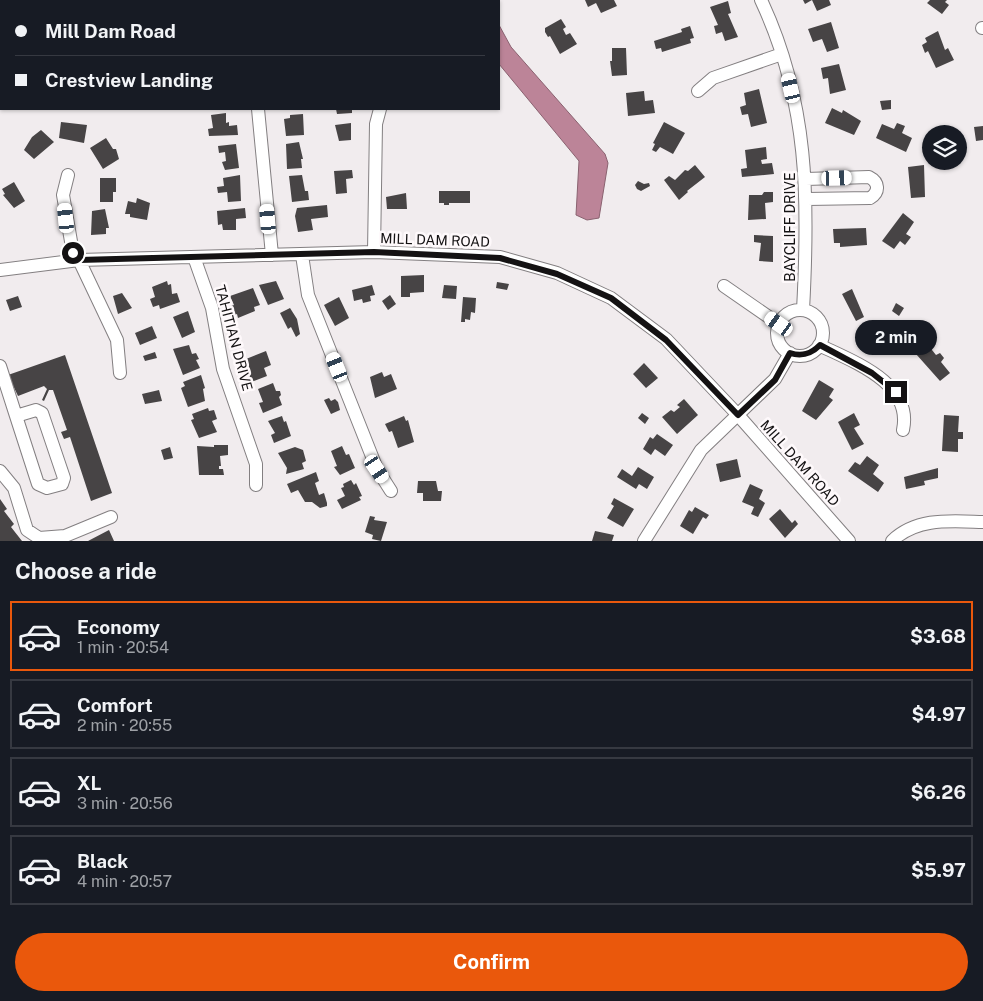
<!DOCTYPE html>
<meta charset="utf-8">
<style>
body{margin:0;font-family:"Public Sans",sans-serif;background:#242831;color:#f1f3f6;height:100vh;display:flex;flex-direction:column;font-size:19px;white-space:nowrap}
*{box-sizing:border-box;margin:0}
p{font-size:16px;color:#9ea1a6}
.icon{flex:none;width:28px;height:28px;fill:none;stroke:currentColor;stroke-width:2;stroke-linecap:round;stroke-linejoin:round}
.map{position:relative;height:541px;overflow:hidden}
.panel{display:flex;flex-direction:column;background:#171b24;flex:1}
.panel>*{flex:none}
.banner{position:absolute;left:0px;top:0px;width:500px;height:110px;box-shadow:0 1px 4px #0004;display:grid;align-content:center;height:110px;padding:0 15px;background:#171b24}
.tools{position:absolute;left:922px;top:125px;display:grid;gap:10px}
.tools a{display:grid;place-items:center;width:45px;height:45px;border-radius:50%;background:#171b24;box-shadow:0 1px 4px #0004;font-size:25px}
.end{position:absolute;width:22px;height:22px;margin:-11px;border:6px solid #141213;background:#fff;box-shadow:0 0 0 2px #fff}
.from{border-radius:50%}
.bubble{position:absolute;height:35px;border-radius:18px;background:#171b24;box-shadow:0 1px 4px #0004;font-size:16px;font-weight:700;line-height:35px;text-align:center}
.car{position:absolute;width:15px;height:30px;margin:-15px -8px;border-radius:6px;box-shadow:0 0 4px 1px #0007;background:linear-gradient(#fff 24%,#345 0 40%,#fff 0 76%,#345 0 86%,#fff 0)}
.banner b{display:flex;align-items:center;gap:18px;height:48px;font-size:19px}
.banner b+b{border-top:1px solid #363941}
.banner i{width:12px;height:12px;background:#f1f3f6}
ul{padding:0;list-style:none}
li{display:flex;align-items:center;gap:15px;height:70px;margin:0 10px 8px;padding:0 5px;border:2px solid #363941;border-radius:0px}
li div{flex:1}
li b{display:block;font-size:19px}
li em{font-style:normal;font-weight:700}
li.current{border-color:#ea580c}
li>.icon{width:45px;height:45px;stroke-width:1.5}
h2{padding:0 15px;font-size:22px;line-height:60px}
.primary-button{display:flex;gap:10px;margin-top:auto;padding:10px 15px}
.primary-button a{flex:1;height:58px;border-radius:30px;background:#ea580c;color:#fff;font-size:20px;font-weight:700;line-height:58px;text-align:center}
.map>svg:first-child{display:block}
.water{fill:#bc8498;stroke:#8a6270}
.building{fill:#474445}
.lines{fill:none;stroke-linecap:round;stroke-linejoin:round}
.minor-casing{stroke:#837f81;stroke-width:14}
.minor{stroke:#fff;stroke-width:12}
.route{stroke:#141213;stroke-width:6}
.labels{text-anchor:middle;stroke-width:5;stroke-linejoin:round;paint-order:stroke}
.street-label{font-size:14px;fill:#141213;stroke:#fef9fb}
</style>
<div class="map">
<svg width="983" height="541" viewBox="0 0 983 541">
<rect width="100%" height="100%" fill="#f1ecee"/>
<path class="water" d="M 499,25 L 511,47 L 605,154 L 608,163 L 599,218 L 587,220 L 576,215 L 579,161 L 499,64 Z"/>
<path class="building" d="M 585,0 L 614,0 L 617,6 L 601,13 L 596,3 L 588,7 Z
M 803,0 L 829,0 L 831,5 L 817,11 L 812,0 L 805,4 Z
M 930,0 L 947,0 L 945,2 L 949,5 L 942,14 L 927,3 Z
M 728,1 L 731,13 L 728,14 L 738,37 L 725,41 L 722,32 L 716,34 L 714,26 L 718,25 L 710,7 Z
M 561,19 L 566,27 L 563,29 L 566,35 L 570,33 L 577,44 L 560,54 L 550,36 L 548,37 L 545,32 L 545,28 Z
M 831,22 L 839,48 L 827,52 L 822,39 L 813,42 L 808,29 Z
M 690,26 L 694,38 L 690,39 L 691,43 L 662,52 L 661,48 L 656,49 L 654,41 L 682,32 L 681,29 Z
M 938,31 L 945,50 L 948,48 L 954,60 L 936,68 L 928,51 L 925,53 L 922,45 L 927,42 L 925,38 Z
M 612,48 L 626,48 L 627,75 L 612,76 L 610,61 L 612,61 Z
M 839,64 L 846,90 L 830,94 L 828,78 L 823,79 L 821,68 Z
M 759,89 L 767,123 L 751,127 L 748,114 L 742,115 L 740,107 L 746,105 L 744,93 Z
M 644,91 L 645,101 L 653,100 L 655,113 L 628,116 L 626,93 Z
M 891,100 L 891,109 L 882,110 L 880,101 Z
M 832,108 L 842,113 L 843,110 L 861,121 L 854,135 L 825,123 Z
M 336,109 L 352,109 L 352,113 L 337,114 Z
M 226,113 L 226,123 L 229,122 L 229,126 L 237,125 L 238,135 L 209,136 L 208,129 L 213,128 L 211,115 Z
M 303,114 L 304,135 L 286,136 L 284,119 L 290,118 L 290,115 Z
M 61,122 L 87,125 L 84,143 L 59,138 Z
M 664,122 L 685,133 L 673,154 L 660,147 L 656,152 L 652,150 L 655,144 L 653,143 Z
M 351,123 L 351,140 L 339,141 L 335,125 Z
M 897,123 L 905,126 L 902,133 L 912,138 L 906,152 L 876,138 L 882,124 L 894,129 Z
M 983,126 L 983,140 L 976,141 L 974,127 Z
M 41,130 L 54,142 L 34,159 L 24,150 L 32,137 Z
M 106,138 L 113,149 L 116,149 L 119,159 L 103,169 L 90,148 Z
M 299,142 L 303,159 L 301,159 L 302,168 L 287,169 L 286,144 Z
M 236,144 L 239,168 L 225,170 L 222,162 L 226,161 L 225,152 L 219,153 L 218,146 Z
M 766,147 L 767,159 L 761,160 L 762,164 L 772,163 L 774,174 L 742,177 L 741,169 L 747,168 L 745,150 Z
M 695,165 L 705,177 L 687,191 L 688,192 L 679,200 L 664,180 L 669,176 L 675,180 L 685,170 L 688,171 Z
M 924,165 L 925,197 L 911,198 L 908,167 Z
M 352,170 L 353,178 L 346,179 L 347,193 L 336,194 L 334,171 Z
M 240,175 L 241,201 L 228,202 L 227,192 L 218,193 L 217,187 L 224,186 L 223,178 Z
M 302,175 L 305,191 L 308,191 L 309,200 L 292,202 L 289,176 Z
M 100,178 L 116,178 L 116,192 L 113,192 L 113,202 L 100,202 Z
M 638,181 L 644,184 L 649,183 L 650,186 L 641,191 L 637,189 L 635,185 Z
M 14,182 L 25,201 L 14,208 L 3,195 L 5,194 L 2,189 Z
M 439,191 L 470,191 L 470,203 L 449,203 L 449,205 L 444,205 L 444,203 L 439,203 Z
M 764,192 L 773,192 L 773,202 L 765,203 L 766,219 L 748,220 L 749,195 L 762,195 Z
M 406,193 L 407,209 L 387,209 L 386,197 Z
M 137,198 L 150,203 L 147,220 L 130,217 L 130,214 L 125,214 L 128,201 L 136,203 Z
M 327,205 L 328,217 L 311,219 L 313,230 L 298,232 L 295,216 L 297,208 Z
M 245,208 L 246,218 L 236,219 L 236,230 L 223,230 L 222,224 L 218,225 L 217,211 Z
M 105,209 L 109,228 L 106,228 L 106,234 L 91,235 L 92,211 Z
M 903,213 L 914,222 L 906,234 L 911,237 L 905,245 L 900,241 L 894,249 L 882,241 Z
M 866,228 L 867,245 L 840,247 L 840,243 L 834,243 L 833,229 Z
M 754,235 L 773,236 L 773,262 L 759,261 L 761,243 L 754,242 Z
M 424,275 L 424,292 L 410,293 L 410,297 L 401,297 L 401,276 Z
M 167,281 L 168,285 L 171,284 L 172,294 L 177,293 L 180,302 L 160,309 L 159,305 L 153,307 L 150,299 L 155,297 L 152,287 Z
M 276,281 L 284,299 L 268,305 L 259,285 Z
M 497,282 L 509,284 L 507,290 L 496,288 Z
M 372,285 L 375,295 L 370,296 L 371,301 L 363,303 L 362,299 L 354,301 L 352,290 Z
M 444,285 L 457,286 L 456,299 L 442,298 Z
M 253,288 L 260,305 L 254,307 L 255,311 L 238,318 L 237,314 L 232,316 L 229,307 L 234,305 L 230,296 Z
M 852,289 L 864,317 L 856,321 L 842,294 Z
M 122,293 L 132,308 L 118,314 L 113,296 Z
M 390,295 L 396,304 L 388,310 L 382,301 Z
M 18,296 L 22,307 L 10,311 L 6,300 Z
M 339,297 L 349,318 L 335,326 L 324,305 Z
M 463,297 L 476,298 L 475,313 L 471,312 L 470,320 L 465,319 L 465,322 L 461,322 Z
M 896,303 L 904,308 L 899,316 L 892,311 Z
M 290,308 L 297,319 L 300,334 L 296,337 L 291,327 L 288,329 L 280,313 Z
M 188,311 L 195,332 L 182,338 L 173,317 Z
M 893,323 L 910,334 L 904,345 L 883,333 L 887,325 L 891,327 Z
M 152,326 L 157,338 L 140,345 L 135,333 Z
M 189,345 L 192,354 L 196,353 L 199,359 L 196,360 L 200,368 L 183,375 L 173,349 Z
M 928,345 L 936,355 L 940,353 L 944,358 L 941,362 L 950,373 L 940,381 L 916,354 Z
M 266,351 L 271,365 L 264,368 L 267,376 L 251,382 L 246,359 Z
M 155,352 L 157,358 L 145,361 L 143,356 Z
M 65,355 L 112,493 L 91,501 L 70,437 L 64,439 L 61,432 L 67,430 L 53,390 L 49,390 L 44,401 L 42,400 L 47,389 L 44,386 L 18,396 L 8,375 Z
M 644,363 L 658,378 L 646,388 L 633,374 Z
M 382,372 L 384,377 L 391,374 L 397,389 L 375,398 L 370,377 Z
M 201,375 L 205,388 L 203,389 L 205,401 L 188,407 L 181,388 L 185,386 L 183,382 Z
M 819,380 L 834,389 L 829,397 L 833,400 L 816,420 L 802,411 Z
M 273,383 L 276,391 L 280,391 L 281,395 L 279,397 L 282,405 L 263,413 L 259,403 L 263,402 L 258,389 Z
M 159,390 L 162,401 L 145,404 L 142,394 Z
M 329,398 L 331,401 L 335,399 L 338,402 L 340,410 L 331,414 L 324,400 Z
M 684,399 L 698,415 L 677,434 L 662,417 L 671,410 L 674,412 L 680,407 L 677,405 Z
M 208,408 L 209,411 L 214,410 L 217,419 L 212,421 L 217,432 L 199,438 L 191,420 L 194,419 L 192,414 Z
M 642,413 L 649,418 L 645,424 L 638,418 Z
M 854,413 L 860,425 L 854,428 L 864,444 L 852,450 L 838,422 Z
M 944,415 L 959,416 L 958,432 L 963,432 L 963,439 L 958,439 L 958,452 L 942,451 Z
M 282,416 L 284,422 L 286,421 L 291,436 L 274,443 L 271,435 L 275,433 L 268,421 Z
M 404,416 L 406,421 L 408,420 L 414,442 L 398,448 L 392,431 L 389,432 L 385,424 Z
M 657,434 L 673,445 L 665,456 L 655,449 L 651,455 L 643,449 L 650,437 L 653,439 Z
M 214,445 L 228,445 L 228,455 L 220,456 L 221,466 L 219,466 L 219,469 L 223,469 L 224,475 L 199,475 L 197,446 L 214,447 Z
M 342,446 L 346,455 L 349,454 L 355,468 L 340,475 L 334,467 L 337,466 L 331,451 Z
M 170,447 L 173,458 L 164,460 L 161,450 Z
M 295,447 L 303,450 L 306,461 L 302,463 L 304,469 L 286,474 L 287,468 L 278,453 Z
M 867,456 L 879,465 L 873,474 L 884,483 L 878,492 L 848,471 L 855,462 L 860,465 Z
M 737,459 L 741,477 L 720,482 L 716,464 Z
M 638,467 L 654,477 L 647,489 L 639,484 L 636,489 L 617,477 L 622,469 L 632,476 Z
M 938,468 L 938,478 L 924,481 L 925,485 L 906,489 L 904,477 Z
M 316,472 L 319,481 L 315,483 L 319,495 L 324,493 L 327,503 L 327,506 L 320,508 L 312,502 L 305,502 L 298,490 L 291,493 L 287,484 Z
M 351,480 L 354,485 L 356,483 L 362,496 L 359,497 L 361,500 L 342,509 L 337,500 L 345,496 L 341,488 L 344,487 L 343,484 Z
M 418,481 L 436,481 L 438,491 L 442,491 L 441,501 L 423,501 L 423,493 L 417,493 Z
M 750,484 L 763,490 L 759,499 L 765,503 L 758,517 L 751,514 L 754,507 L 742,502 Z
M 614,498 L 634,509 L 623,527 L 607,518 L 614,506 L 611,504 Z
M 0,499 L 7,509 L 4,511 L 14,524 L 11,527 L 22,541 L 0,541 Z
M 695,507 L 709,515 L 706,519 L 703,517 L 693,534 L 680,526 L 689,510 L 692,512 Z
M 780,509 L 792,523 L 795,520 L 798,524 L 785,538 L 769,519 Z
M 370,516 L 375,517 L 374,520 L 387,522 L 381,541 L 372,539 L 373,535 L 365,532 Z
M 109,530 L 114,541 L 88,541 Z
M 595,531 L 614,535 L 612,541 L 592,541 Z"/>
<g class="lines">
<g class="minor-casing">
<path id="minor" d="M 761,0 C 809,102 809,200 803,310
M 267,1 L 268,0
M 982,28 L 983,28
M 698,91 L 713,78 L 782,54
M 258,109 L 272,255
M 68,175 L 63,195 L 73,253 L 79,260 L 117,340 L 120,373
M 806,179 L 869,177 C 879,182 880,192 870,198 L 807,199
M 374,252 L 376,124 L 380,109
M 302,255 L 308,295 L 377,469 L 391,491
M 194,257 L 212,308 L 223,369 L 256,464 L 256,485
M 0,270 L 79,260 L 374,252 L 500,257 L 557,273 L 611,298 L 666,339 L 738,415 L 849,541
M 724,286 L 779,324
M777 333a23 23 0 1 1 46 0a23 23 0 1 1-46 0Z
M 819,345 C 854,362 913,383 903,430
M 0,366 L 16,416
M 36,410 L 42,413 L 64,478 L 62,484 L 47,488 L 38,484 L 16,416 Z
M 0,471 L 14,488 L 27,530 L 39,538 L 65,536 L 111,517
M 644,541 L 701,450 L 775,379 L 790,353
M 892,541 C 917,517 951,521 983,522"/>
</g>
<use href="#minor" class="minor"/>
</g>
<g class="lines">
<path class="route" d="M 73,253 L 79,260 L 374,252 L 500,258 L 557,274 L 611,298 L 666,340 L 738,415 L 775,380 L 790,353 C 802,357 811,354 820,345 L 872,373 L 896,392"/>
</g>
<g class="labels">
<g class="street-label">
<text transform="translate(790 227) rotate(-90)" y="5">BAYCLIFF DRIVE</text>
<text transform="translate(435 240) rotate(2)" y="5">MILL DAM ROAD</text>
<text transform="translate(234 338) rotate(75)" y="5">TAHITIAN DRIVE</text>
<text transform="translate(800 463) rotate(48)" y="5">MILL DAM ROAD</text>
</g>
</g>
</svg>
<div class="tools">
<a><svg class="icon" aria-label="layers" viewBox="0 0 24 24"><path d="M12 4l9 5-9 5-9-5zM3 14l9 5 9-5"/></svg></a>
</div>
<i class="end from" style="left:73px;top:253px"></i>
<i class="end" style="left:896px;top:392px"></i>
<div class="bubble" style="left:855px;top:320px;width:82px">2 min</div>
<i class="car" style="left:791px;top:88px;rotate:347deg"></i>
<i class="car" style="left:837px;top:178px;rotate:88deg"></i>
<i class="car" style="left:66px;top:218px;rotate:354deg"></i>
<i class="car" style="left:268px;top:219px;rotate:355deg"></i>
<i class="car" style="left:779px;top:324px;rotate:305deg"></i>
<i class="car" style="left:337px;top:367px;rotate:338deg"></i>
<i class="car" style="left:377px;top:469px;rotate:146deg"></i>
<div class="banner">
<b><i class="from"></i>Mill Dam Road</b>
<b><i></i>Crestview Landing</b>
</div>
</div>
<section class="panel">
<h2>Choose a ride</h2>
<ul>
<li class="current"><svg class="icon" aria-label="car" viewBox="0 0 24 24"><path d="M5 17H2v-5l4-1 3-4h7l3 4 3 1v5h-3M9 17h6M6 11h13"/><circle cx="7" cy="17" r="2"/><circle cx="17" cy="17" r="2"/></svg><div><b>Economy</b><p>1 min · 20:54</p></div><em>$3.68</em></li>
<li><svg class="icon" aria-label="car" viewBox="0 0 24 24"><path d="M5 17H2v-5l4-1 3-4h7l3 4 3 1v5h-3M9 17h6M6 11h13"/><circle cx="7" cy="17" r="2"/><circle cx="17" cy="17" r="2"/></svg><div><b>Comfort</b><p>2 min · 20:55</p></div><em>$4.97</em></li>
<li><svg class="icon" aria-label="car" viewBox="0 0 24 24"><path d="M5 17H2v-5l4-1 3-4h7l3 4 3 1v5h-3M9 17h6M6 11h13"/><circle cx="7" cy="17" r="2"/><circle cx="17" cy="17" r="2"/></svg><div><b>XL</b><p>3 min · 20:56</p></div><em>$6.26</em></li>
<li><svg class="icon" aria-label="car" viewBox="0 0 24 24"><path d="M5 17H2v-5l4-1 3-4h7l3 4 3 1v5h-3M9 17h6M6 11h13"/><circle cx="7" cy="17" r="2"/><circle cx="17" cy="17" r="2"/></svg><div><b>Black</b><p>4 min · 20:57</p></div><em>$5.97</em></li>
</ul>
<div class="primary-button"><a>Confirm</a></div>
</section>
